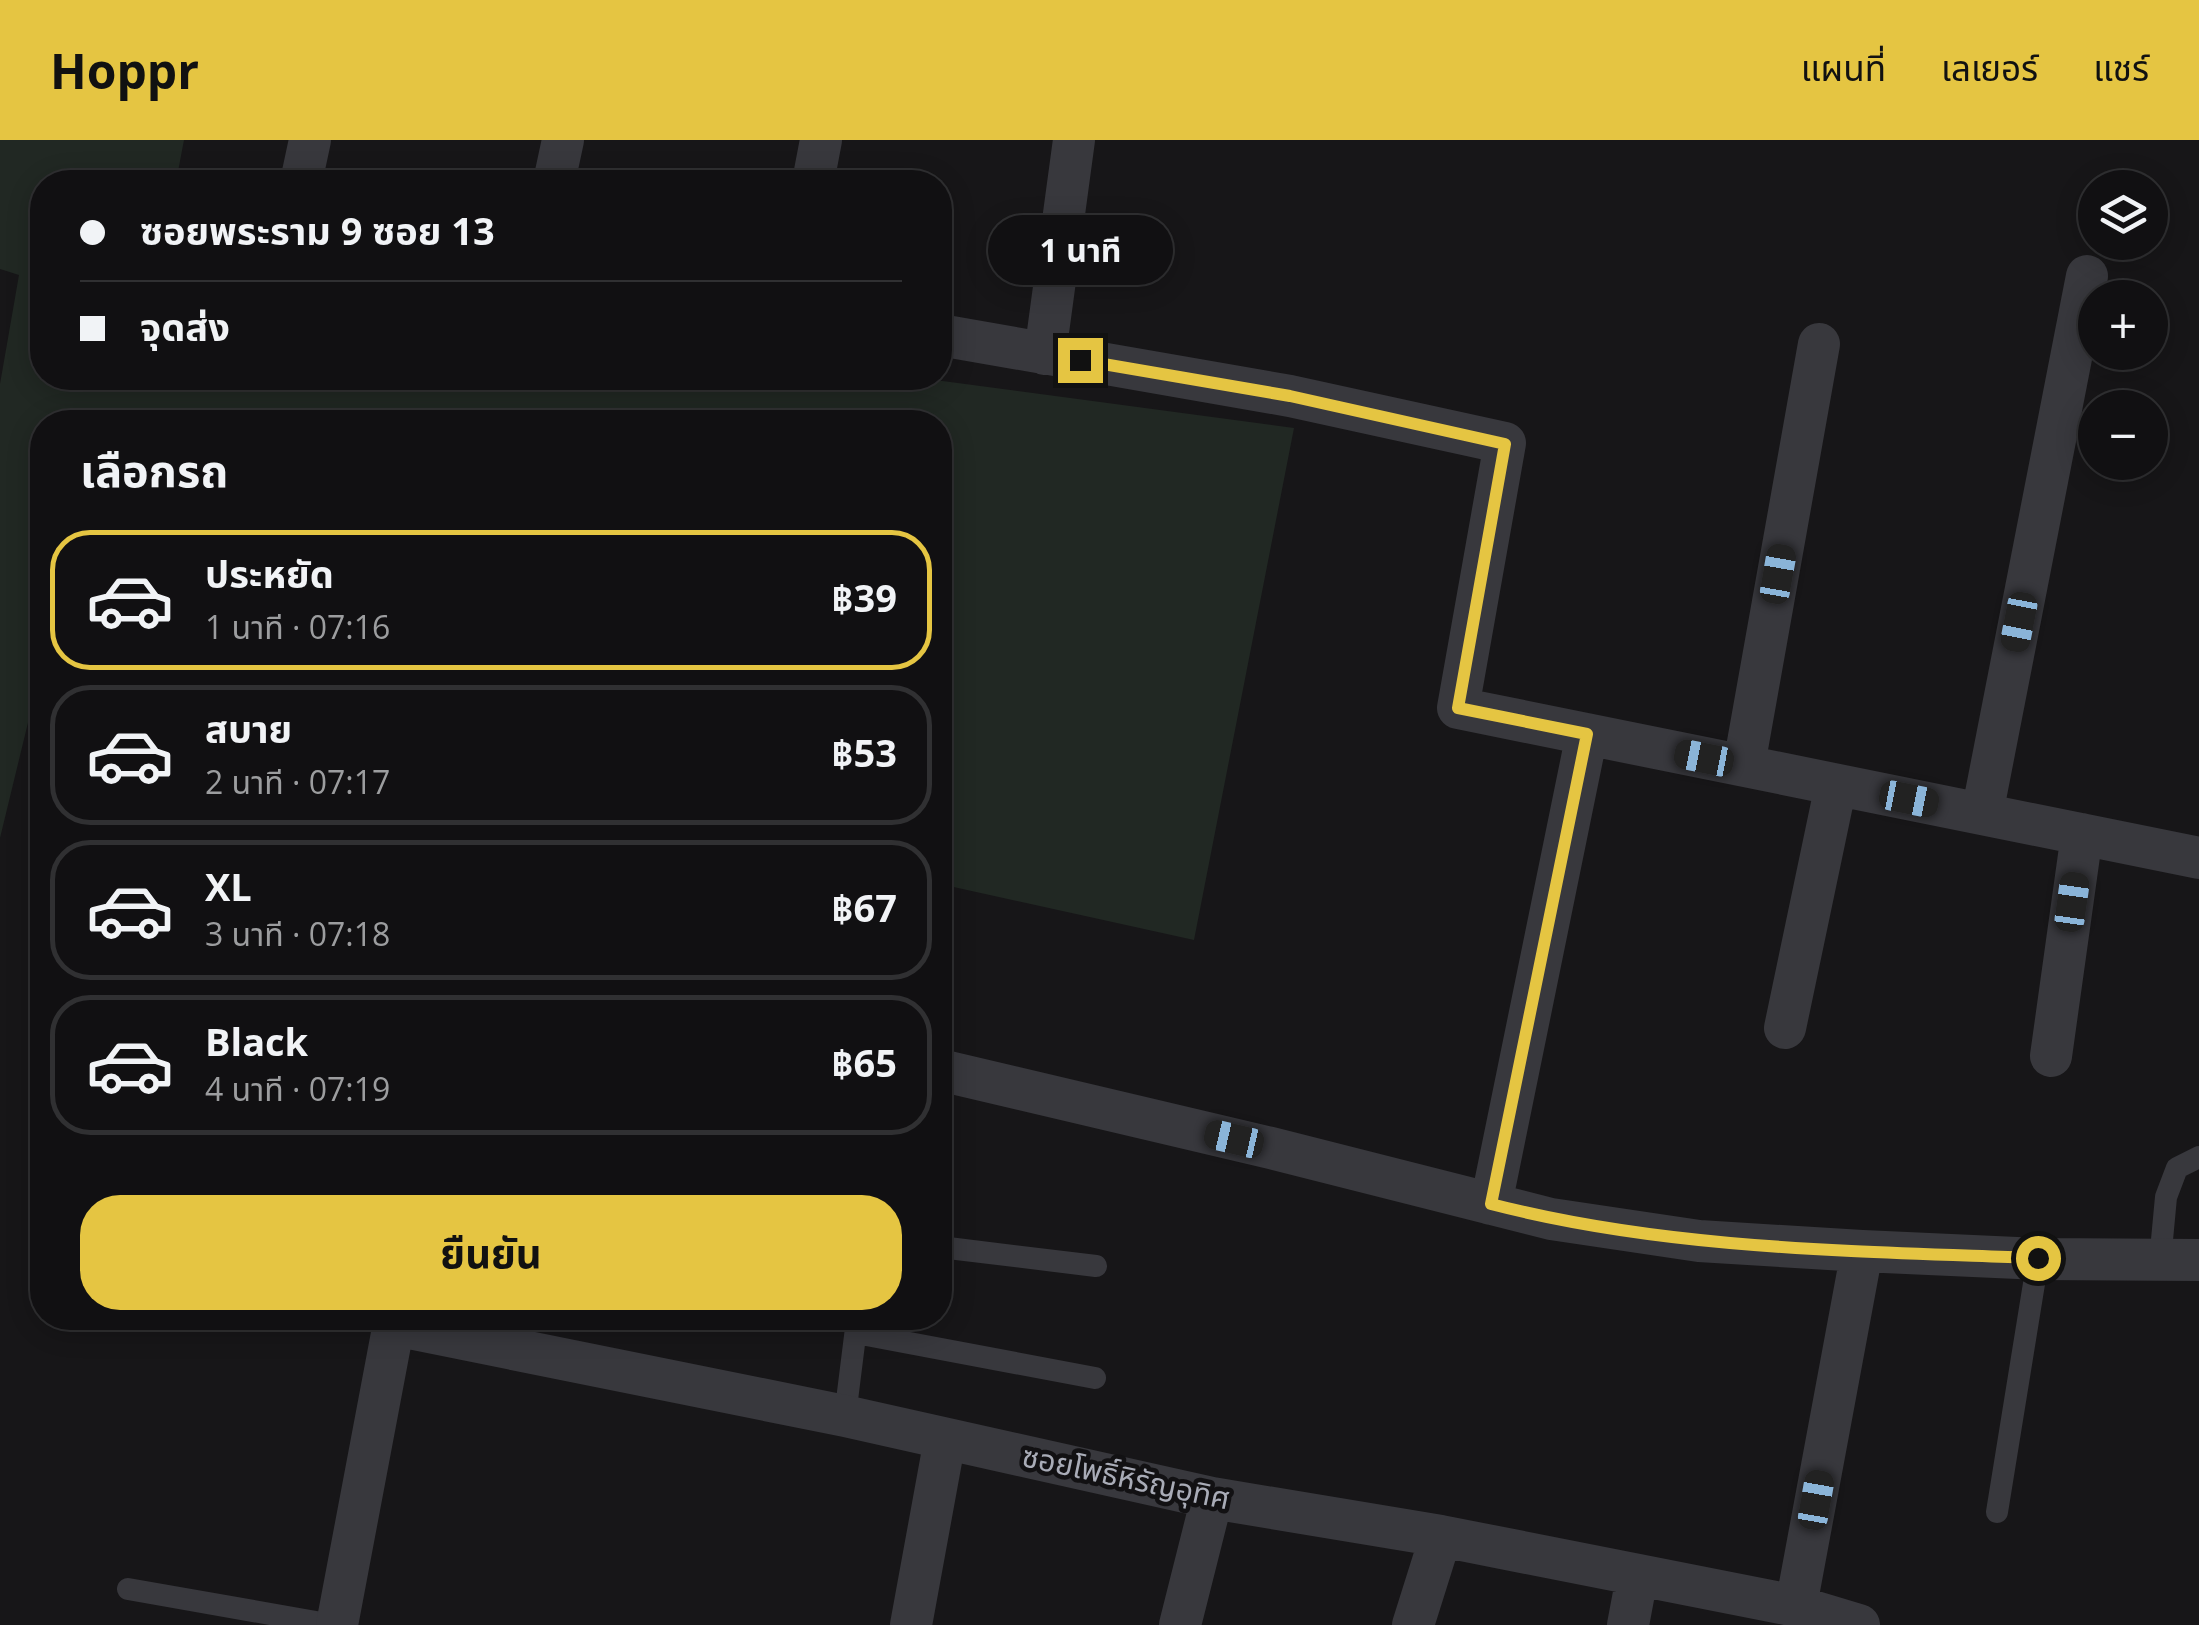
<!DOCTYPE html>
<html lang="th">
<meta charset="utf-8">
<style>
body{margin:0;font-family:"Open Sans","Noto Sans Thai",sans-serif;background:#1e1e20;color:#f1f3f6;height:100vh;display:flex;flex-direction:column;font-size:38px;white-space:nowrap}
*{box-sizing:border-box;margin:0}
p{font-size:32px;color:#9c9d9f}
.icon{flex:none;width:55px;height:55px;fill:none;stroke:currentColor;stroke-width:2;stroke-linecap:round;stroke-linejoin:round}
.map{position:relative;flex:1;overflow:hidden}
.details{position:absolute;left:30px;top:270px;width:922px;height:920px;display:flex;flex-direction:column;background:#111012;border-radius:40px;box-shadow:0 5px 25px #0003,0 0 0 2px #303032}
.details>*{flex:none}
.banner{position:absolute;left:30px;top:30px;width:922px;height:220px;border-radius:40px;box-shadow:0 5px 25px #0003,0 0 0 2px #303032;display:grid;align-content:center;height:220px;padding:0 50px;background:#111012}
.tools{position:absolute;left:2078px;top:30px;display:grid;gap:20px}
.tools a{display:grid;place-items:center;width:90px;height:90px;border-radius:50%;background:#111012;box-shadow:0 5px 25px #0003,0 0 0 2px #303032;font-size:50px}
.end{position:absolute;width:45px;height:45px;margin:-22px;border:12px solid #e5c542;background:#111;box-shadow:0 0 0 5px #111}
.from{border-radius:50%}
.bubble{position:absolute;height:70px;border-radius:35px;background:#111012;box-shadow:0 5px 25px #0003,0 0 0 2px #303032;font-size:32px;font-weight:700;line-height:70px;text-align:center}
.car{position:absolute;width:30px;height:60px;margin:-30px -15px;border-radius:12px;box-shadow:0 0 8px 2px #0007;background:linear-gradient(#222 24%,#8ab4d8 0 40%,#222 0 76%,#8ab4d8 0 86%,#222 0)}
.banner b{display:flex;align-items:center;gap:35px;height:95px;font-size:38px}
.banner b+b{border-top:2px solid #303032}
.banner i{width:25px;height:25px;background:#f1f3f6}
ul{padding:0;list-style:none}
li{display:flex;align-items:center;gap:30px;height:140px;margin:0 20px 15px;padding:0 30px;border:5px solid #303032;border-radius:40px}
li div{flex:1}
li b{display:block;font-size:38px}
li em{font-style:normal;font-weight:700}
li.selected{border-color:#e5c542}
li>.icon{width:90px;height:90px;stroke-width:1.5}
h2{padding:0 50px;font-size:45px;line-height:120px}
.primary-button{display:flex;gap:20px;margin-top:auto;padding:20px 50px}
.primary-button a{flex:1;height:115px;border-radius:40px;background:#e5c542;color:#111;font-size:40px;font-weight:700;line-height:115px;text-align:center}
header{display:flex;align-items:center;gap:60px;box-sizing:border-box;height:140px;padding:0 50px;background:#e5c542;color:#111}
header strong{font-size:48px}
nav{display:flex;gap:55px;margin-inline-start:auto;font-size:35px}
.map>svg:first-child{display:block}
.green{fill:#212823}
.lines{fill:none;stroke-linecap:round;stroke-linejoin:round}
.lane{stroke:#38383d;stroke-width:22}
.street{stroke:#38383d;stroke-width:42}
.route{stroke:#e5c542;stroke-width:12}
.labels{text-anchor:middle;stroke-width:9;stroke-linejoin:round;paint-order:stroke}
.street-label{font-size:30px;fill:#a9acb7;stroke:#121113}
</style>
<header>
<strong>Hoppr</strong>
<nav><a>แผนที่</a><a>เลเยอร์</a><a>แชร์</a></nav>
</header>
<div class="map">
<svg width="2199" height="1485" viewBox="0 0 2199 1485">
<rect width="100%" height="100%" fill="#171618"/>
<path class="green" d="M 0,0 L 184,0 L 176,42 L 42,42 L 42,238 L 920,238 L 1294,288 L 1194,800 L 940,744 L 940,282 L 42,282 L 42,525 L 0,698 L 0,244 L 19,135 L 0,129 Z"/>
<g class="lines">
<path class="lane" d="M 940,1107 L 1096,1126
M 2160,1121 L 2166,1057 L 2177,1028 L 2199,1017
M 856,1193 L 1095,1238
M 845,1276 L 857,1180
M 1997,1372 L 2038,1119
M 128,1449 L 333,1485"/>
<path class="street" d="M 301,42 L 310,0
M 554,42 L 563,0
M 813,42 L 821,0
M 940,195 L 1290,256 L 1505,303 L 1458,568 L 2199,718
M 1045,214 L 1074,0
M 1744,625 L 1819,204
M 1982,674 L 2087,136
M 1785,888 L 1836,645
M 2051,916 L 2082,694
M 940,930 L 1271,1008 L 1551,1079 L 1699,1101 L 1862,1111 L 2038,1119 L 2199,1120
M 1491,1064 L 1587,594
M 394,1185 L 845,1276 L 1212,1358 L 1441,1396 L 1796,1466 L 1859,1485
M 1796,1466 L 1862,1111
M 337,1485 L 395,1178
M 911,1485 L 945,1299
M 1180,1485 L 1212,1358
M 1413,1485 L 1441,1396
M 1628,1485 L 1637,1437"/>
</g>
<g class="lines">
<path class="route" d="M 1080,220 L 1290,256 L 1505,304 L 1458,568 L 1587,594 L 1491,1064 C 1669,1110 1855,1111 2038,1118"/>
</g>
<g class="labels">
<g class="street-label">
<text transform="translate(1126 1338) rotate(12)" y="10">ซอยโพธิ์หิรัญอุทิศ</text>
</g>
</g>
</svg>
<div class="tools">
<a><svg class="icon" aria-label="layers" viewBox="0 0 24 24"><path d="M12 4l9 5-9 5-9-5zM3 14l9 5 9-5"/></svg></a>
<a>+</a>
<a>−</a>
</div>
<i class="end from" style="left:2038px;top:1118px"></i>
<i class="end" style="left:1080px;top:220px"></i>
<div class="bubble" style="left:988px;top:75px;width:185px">1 นาที</div>
<i class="car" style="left:1778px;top:434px;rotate:10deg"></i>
<i class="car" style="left:2019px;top:482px;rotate:191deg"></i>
<i class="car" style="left:1704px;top:618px;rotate:281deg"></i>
<i class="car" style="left:1909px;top:659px;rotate:101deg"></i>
<i class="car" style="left:2072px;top:762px;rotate:8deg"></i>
<i class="car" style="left:1234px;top:999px;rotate:283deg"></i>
<i class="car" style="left:1816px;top:1360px;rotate:10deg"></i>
<div class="banner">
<b><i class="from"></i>ซอยพระราม 9 ซอย 13</b>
<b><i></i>จุดส่ง</b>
</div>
<section class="details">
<h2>เลือกรถ</h2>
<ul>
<li class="selected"><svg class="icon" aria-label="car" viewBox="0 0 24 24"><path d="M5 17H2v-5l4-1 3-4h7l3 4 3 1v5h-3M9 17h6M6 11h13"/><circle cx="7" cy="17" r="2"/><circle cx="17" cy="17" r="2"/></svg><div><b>ประหยัด</b><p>1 นาที · 07:16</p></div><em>฿39</em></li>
<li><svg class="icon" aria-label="car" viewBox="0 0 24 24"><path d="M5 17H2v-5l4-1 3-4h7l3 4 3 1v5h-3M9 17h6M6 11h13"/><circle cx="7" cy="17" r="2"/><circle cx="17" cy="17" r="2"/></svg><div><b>สบาย</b><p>2 นาที · 07:17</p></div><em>฿53</em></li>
<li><svg class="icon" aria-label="car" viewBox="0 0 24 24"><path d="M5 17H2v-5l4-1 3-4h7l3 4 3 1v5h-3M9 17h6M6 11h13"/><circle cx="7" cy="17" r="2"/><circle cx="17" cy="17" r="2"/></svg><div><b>XL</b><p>3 นาที · 07:18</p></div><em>฿67</em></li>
<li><svg class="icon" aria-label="car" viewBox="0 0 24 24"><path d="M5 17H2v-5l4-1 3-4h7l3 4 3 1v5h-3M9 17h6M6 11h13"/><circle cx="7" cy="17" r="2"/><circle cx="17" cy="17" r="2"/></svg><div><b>Black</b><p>4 นาที · 07:19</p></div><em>฿65</em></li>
</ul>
<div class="primary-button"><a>ยืนยัน</a></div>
</section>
</div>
